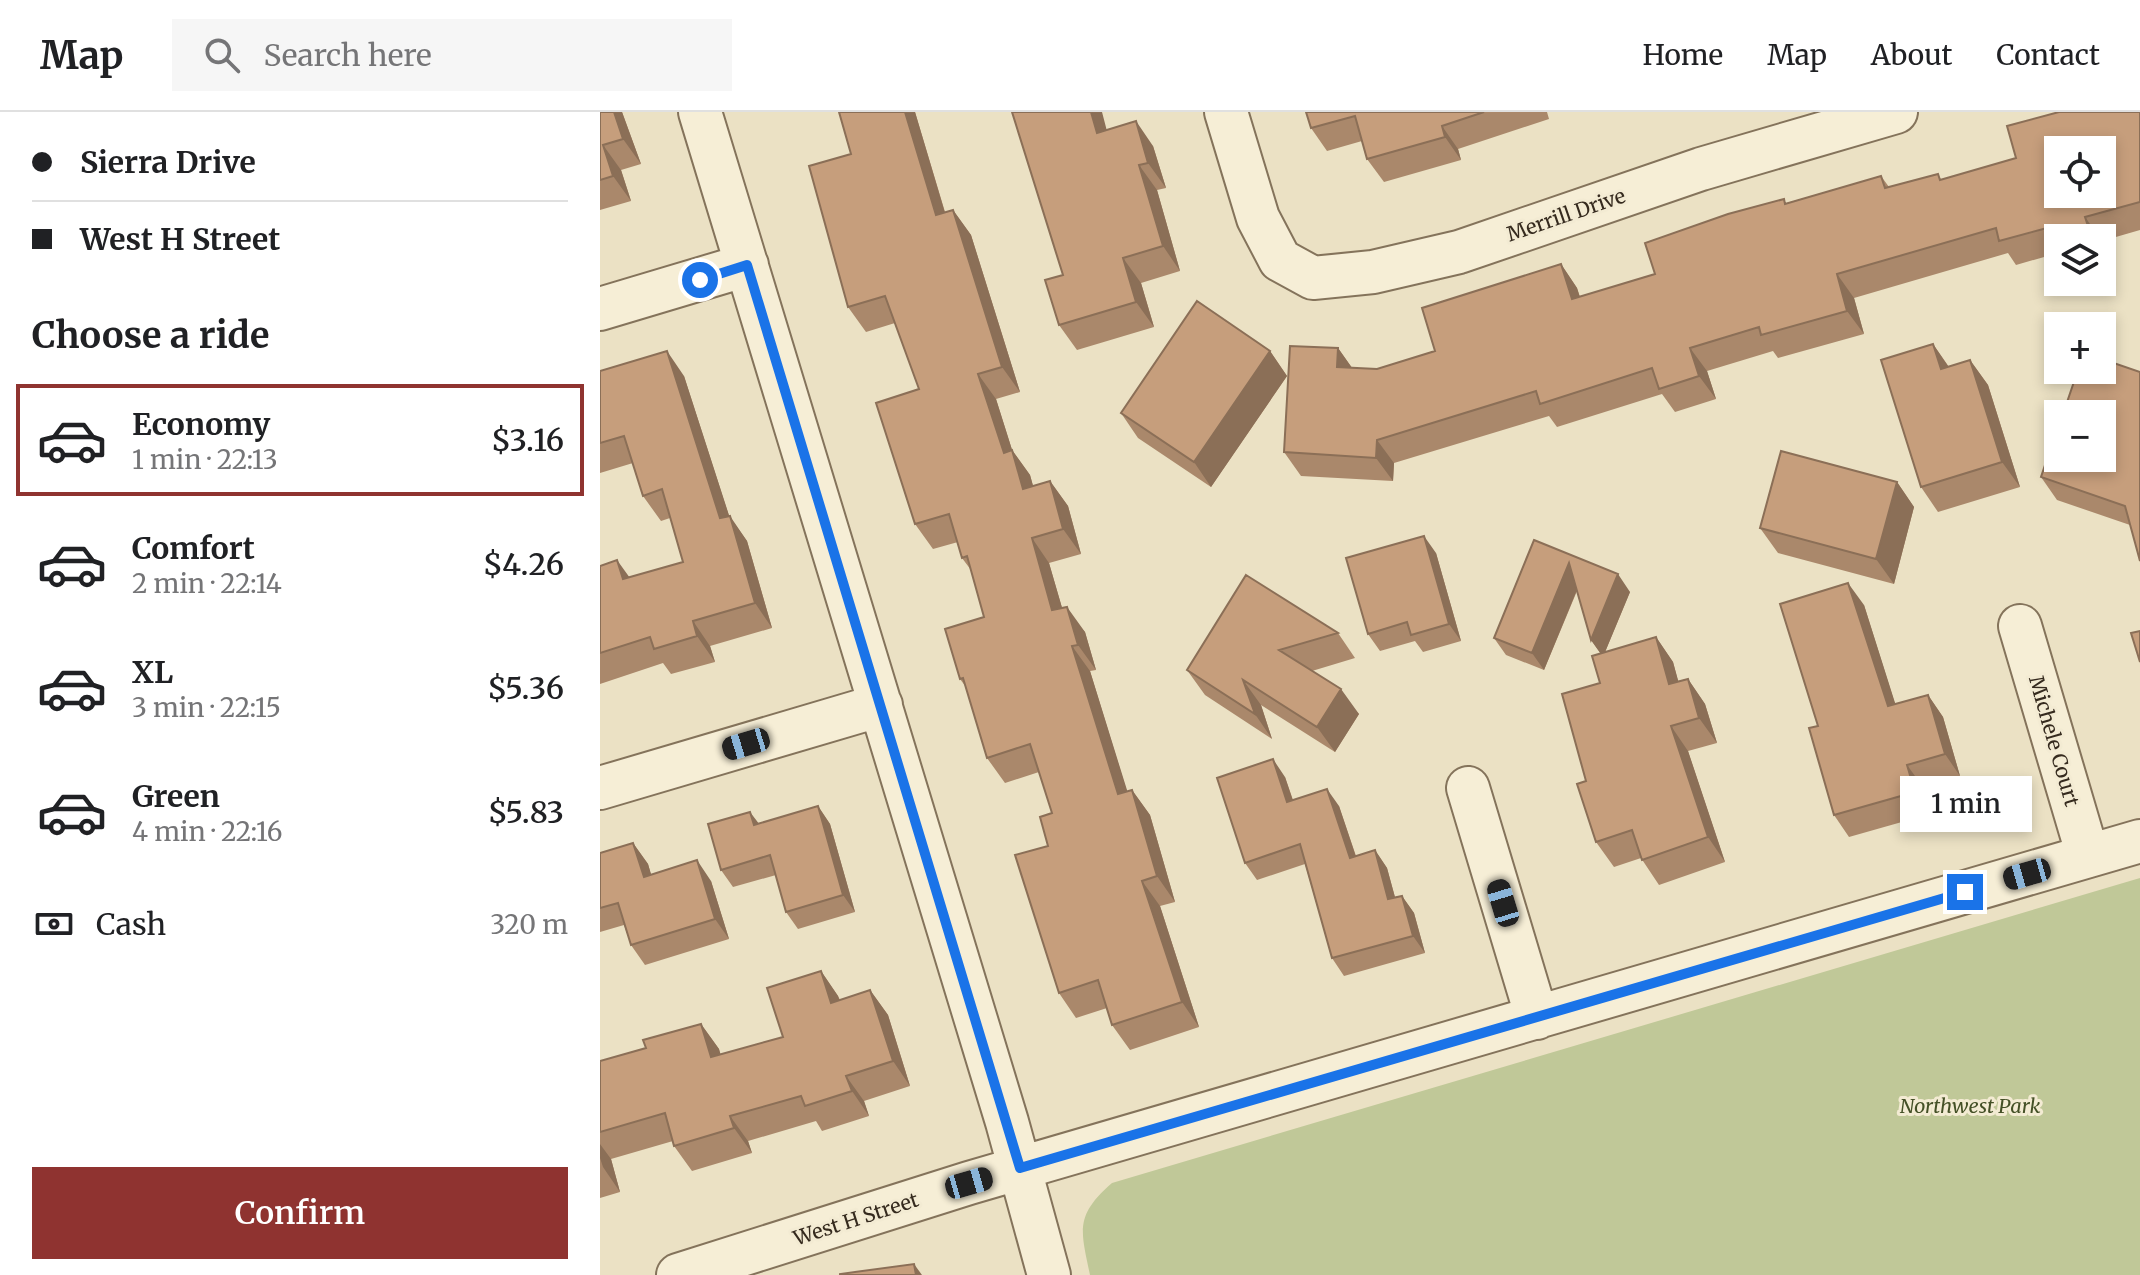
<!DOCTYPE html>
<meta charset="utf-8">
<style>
body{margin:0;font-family:Merriweather,serif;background:#f6f6f6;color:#202124;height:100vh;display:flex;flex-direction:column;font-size:30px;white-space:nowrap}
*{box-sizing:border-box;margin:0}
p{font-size:26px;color:#757577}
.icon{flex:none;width:44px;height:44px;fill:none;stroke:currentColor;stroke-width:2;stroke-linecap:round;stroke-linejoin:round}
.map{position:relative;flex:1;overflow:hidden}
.drawer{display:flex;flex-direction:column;background:#fff;width:600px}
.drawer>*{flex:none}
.guide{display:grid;align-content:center;height:176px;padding:0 32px;background:#fff}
.controls{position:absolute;left:1444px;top:24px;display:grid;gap:16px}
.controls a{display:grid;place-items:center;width:72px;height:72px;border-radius:0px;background:#fff;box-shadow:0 4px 12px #0003;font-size:40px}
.end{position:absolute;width:36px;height:36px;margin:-18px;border:10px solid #1a73e8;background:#fff;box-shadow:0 0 0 4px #fff}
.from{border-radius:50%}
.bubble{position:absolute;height:56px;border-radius:0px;background:#fff;box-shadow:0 4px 12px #0003;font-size:26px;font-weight:600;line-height:56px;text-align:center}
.car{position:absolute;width:24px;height:48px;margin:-24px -12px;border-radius:10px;box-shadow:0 0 6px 2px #0007;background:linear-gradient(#222 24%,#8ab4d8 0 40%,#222 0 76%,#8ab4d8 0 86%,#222 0)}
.guide b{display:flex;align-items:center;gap:28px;height:76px;font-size:30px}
.guide b+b{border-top:2px solid #e0e0e0}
.guide i{width:20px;height:20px;background:#202124}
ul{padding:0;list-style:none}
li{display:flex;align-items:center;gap:24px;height:112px;margin:0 16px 12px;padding:0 16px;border:4px solid transparent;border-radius:0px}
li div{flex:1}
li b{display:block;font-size:30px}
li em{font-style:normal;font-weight:600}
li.current{border-color:#8f3330}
li>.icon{width:72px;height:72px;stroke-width:1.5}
h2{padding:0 32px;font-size:36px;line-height:96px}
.pay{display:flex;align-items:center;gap:20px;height:88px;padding:0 32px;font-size:30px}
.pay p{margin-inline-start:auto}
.cta{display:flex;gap:16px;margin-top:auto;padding:16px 32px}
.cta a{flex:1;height:92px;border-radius:0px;background:#8f3330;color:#fff;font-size:32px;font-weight:600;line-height:92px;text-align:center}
header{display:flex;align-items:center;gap:48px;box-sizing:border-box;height:112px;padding:0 40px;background:#fff;border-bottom:2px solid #e0e0e0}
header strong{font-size:38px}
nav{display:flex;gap:44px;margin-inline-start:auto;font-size:28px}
.search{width:560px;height:72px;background:#f6f6f6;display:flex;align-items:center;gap:20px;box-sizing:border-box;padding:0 28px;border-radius:0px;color:#757577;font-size:30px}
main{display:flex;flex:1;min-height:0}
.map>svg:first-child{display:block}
.green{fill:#c0c898}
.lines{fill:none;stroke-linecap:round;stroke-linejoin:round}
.street-casing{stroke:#84735b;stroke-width:46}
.street{stroke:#f6eed6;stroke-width:42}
.wall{fill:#aa886b}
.shaded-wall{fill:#8b6f57}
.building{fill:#c69e7c;stroke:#8b6f57;stroke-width:2;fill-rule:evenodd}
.route{stroke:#1a73e8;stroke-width:10}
.labels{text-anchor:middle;stroke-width:6;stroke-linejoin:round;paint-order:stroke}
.street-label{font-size:20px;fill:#352a1e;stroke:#f3ebd3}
.park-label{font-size:20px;font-style:italic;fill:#445026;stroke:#f3ebd3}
</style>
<header>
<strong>Map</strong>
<div class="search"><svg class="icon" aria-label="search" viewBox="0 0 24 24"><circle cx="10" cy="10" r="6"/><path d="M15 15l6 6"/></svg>Search here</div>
<nav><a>Home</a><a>Map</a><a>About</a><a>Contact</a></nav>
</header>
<main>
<section class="drawer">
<div class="guide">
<b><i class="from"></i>Sierra Drive</b>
<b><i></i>West H Street</b>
</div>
<h2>Choose a ride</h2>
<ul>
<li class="current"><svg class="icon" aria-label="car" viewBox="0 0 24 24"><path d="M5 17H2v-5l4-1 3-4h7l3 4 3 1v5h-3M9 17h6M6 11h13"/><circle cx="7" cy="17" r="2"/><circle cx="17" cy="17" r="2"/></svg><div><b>Economy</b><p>1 min · 22:13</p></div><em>$3.16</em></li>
<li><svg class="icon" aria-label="car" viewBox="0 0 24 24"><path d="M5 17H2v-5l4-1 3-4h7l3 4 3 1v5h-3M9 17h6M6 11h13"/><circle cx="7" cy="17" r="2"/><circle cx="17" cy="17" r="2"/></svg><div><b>Comfort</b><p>2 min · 22:14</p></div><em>$4.26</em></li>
<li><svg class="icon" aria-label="car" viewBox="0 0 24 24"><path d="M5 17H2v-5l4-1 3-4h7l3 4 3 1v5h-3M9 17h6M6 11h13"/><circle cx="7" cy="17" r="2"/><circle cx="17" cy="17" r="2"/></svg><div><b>XL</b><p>3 min · 22:15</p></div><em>$5.36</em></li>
<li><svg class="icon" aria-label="car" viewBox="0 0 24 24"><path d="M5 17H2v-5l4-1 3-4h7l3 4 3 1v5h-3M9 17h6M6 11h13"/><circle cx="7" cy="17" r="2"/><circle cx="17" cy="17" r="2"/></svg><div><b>Green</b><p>4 min · 22:16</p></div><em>$5.83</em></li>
</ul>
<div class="pay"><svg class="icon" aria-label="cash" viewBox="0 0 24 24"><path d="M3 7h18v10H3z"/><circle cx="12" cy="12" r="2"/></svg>Cash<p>320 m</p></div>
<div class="cta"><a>Confirm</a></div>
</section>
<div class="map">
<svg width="1540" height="1163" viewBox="0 0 1540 1163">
<rect width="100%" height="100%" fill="#ebe1c4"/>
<path class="green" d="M 1540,766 L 1540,1163 L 490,1163 C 481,1119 474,1104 512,1071 Z"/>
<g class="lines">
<g class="street-casing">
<path id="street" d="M 100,0 L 407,1010 L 449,1163
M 626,0 L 658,106 L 680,148 L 713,166 L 773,160 L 859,140 L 1101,57 L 1296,0
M 0,197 L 147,153
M 1420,514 L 1488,744
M 0,676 L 281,593
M 868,676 L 937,906
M 78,1163 L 369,1071 L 1540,729"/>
</g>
<use href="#street" class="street"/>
</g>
<path class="wall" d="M 0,0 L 22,0 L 41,52 L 21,58 L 31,89 L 0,98 Z
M 315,0 L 345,100 L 353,98 L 371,123 L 420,280 L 396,287 L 412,338 L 430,363 L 433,374 L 450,369 L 468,394 L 481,442 L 449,451 L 462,496 L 485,520 L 496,558 L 490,559 L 527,680 L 532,678 L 550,703 L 575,790 L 560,794 L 599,915 L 530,938 L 512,913 L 507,896 L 476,906 L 459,881 L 448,734 L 452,701 L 439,660 L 405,671 L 387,646 L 366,575 L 360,567 L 384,505 L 371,458 L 362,446 L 358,430 L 333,437 L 315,412 L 319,277 L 295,211 L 266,220 L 248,195 L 251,42 Z
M 706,0 L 947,0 L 949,7 L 858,37 L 861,48 L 784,70 L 767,47 L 762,29 L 727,39 L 711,16 Z
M 1540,0 L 1540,118 L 1502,129 L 1502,126 L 1458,126 L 1458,141 L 1416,153 L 1408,141 L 1254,186 L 1264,222 L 1178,246 L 1173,239 L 1107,259 L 1116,287 L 1075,300 L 1062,282 L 957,315 L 949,304 L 794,351 L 793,369 L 701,364 L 684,340 L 738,236 L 752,256 L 777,257 L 835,239 L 961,152 L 977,176 L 980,185 L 1055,162 L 1187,91 L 1281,64 L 1289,75 L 1342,68 L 1416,46 Z
M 507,18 L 553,34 L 566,76 L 557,78 L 580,159 L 541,171 L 554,215 L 477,238 L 459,213 L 463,163 Z
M 1333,232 L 1349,255 L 1370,248 L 1388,273 L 1420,375 L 1338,400 L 1321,375 Z
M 670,239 L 687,264 L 611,375 L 538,326 L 521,301 Z
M 1502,258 L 1530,413 L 1457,388 L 1441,365 Z
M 0,259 L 84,264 L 129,404 L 147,429 L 172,516 L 110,534 L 115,550 L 71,562 L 63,551 L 0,572 L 0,454 L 29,466 L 83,450 L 70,406 L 61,409 L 43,384 L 33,351 L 0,361 Z
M 1297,370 L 1314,395 L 1294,472 L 1178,441 L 1160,416 Z
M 934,428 L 1030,480 L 1005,540 L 1056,525 L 1073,550 L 1078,569 L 1088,567 L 1105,592 L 1117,631 L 1088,639 L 1125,750 L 1059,773 L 1041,746 L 1014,755 L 996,730 L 986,669 L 1000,571 L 1001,542 L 991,528 L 977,479 L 944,558 L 906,543 L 894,526 Z
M 836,441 L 861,529 L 823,540 L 815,529 L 780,539 L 768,522 Z
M 1264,493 L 1295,592 L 1328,583 L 1343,605 L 1360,664 L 1323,675 L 1330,702 L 1249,725 L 1234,703 L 1218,614 Z
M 738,521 L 755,546 L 712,559 L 759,602 L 735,640 L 661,593 L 672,627 L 605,583 L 587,558 Z
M 685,665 L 693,688 L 739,694 L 756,744 L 775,738 L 787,756 L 795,785 L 802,784 L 814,801 L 825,841 L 744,864 L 732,846 L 705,752 L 657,768 L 645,751 Z
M 218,694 L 230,712 L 255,800 L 198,817 L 186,800 L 176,763 L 133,775 L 121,758 L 159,712 Z
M 33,731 L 48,752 L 51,763 L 111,769 L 129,827 L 45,853 L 31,833 L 24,813 L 0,820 L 0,741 Z
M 221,859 L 238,884 L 240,888 L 270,878 L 288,903 L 310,974 L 264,989 L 269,1004 L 222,1019 L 216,1009 L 148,1029 L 152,1041 L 92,1059 L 74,1034 L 73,1029 L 11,1047 L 20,1080 L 0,1086 L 0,949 L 46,936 L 101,912 L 119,937 L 120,943 L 183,925 Z"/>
<path class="shaded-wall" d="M 14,0 L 22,0 L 41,52 L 23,27 Z
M 305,0 L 315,0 L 353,128 L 336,103 Z
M 491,0 L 502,0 L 514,46 L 497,21 Z
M 536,9 L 553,34 L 566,76 L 548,51 Z
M 842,14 L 858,37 L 861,48 L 845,25 Z
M 3,33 L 21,58 L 31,89 L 13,64 Z
M 539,53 L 557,78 L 580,159 L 563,134 Z
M 353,98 L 371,123 L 420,280 L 402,255 Z
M 1485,105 L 1500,126 L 1494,126 L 1490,120 Z
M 523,146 L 541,171 L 554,215 L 536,190 Z
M 961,152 L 977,176 L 988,211 L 972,187 Z
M 1237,162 L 1254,186 L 1264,222 L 1247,199 Z
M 1333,232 L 1350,257 L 1341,257 Z
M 738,236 L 755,260 L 737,255 Z
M 1090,236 L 1107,259 L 1116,287 L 1099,264 Z
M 67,239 L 84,264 L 137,428 L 130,404 L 147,429 L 172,516 L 155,491 L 120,406 Z
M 670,239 L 687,264 L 611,375 L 594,350 Z
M 1370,248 L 1388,273 L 1420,375 L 1402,350 Z
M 378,262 L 396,287 L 414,344 L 412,338 L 430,363 L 441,402 L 423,377 L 404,341 Z
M 777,328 L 794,351 L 793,369 L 776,346 Z
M 450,369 L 468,394 L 481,442 L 463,417 Z
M 1297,370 L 1314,395 L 1294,472 L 1276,447 Z
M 824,424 L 836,441 L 861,529 L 849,512 Z
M 432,426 L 449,451 L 470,523 L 452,498 Z
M 17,448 L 35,473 L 23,467 Z
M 969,451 L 981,468 L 944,558 L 932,541 Z
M 1018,462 L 1030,480 L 1003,545 L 991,528 Z
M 1248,471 L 1264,493 L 1303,616 L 1288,594 Z
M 467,495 L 485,520 L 496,558 L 478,533 Z
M 93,509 L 110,534 L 115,550 L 97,524 Z
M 1056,525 L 1073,550 L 1086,597 L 1069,572 Z
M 472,534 L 490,559 L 536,707 L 518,682 Z
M 1088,567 L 1105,592 L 1117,631 L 1099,606 Z
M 643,568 L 661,593 L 672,627 L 655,602 Z
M 741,577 L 759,602 L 735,640 L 717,615 Z
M 1328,583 L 1343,605 L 1360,664 L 1345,642 Z
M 1071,614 L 1088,639 L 1125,750 L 1108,725 Z
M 673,647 L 685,665 L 699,707 L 687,690 Z
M 1307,653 L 1323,675 L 1330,702 L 1315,680 Z
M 727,677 L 739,694 L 762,763 L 750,746 Z
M 532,678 L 550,703 L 575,790 L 557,764 Z
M 218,694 L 230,712 L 255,800 L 243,783 Z
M 150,700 L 163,717 L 154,713 Z
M 33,731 L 48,752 L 58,785 L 44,765 Z
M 775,738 L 787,756 L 800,804 L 788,787 Z
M 97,748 L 111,769 L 129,827 L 115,807 Z
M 542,769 L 560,794 L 599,915 L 582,890 Z
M 802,784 L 814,801 L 825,841 L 813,824 Z
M 221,859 L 238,884 L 249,916 L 231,891 Z
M 270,878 L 288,903 L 310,974 L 293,949 Z
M 101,912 L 119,937 L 129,970 L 111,945 Z
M 246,964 L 264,989 L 269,1004 L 252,979 Z
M 130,1004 L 148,1029 L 152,1041 L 134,1016 Z
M 0,1032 L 11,1047 L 20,1080 L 3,1055 L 0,1046 Z
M 314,1152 L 322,1163 L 316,1163 Z"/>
<path class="building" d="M 0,0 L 14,0 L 23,27 L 3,33 L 13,64 L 0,68 Z
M 239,0 L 305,0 L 336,103 L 353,98 L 402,255 L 378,262 L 404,341 L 412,338 L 423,377 L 450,369 L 463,417 L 432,426 L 452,498 L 467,495 L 478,533 L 472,534 L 518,682 L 532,678 L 557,764 L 542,769 L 582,890 L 512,913 L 498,868 L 459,881 L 415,743 L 448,734 L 440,705 L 452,701 L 430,632 L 387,646 L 363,566 L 360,567 L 345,517 L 384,505 L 367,444 L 362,446 L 349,402 L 315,412 L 276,291 L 319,277 L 285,184 L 248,195 L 209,54 L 251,42 Z
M 412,0 L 491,0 L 497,21 L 536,9 L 548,51 L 539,53 L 563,134 L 523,146 L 536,190 L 459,213 L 445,168 L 463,163 Z
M 706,0 L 884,0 L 842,14 L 845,25 L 767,47 L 755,4 L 711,16 Z
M 1459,0 L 1540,0 L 1540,90 L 1485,105 L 1490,120 L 1469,126 L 1458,126 L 1458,129 L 1451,131 L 1447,116 L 1399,129 L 1396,116 L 1237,162 L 1247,199 L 1161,223 L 1159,215 L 1090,236 L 1099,264 L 1059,277 L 1052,256 L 940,292 L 936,279 L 777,328 L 776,346 L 684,340 L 690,234 L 738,236 L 737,255 L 777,257 L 835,239 L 822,196 L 961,152 L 972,187 L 1055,162 L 1045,131 L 1128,102 L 1184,87 L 1185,92 L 1281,64 L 1285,76 L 1338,62 L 1340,68 L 1416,46 L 1407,14 ZM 1458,38 L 1502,38 L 1502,82 L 1458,82 Z
M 597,189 L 670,239 L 594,350 L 521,301 Z
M 1333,232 L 1341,257 L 1370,248 L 1402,350 L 1321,375 L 1281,248 Z
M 67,239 L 120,406 L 130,404 L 155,491 L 93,509 L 97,524 L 54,537 L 50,525 L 0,541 L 0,454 L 17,448 L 23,467 L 83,450 L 62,377 L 43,384 L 24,324 L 0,331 L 0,259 Z
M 1502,247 L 1540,260 L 1540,449 L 1525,394 L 1441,365 L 1458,315 L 1458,346 L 1502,346 L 1502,302 L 1463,302 L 1478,258 L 1502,258 Z
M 1181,339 L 1297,370 L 1276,447 L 1160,416 Z
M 824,424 L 849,512 L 811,523 L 807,510 L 768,522 L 746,446 Z
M 934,428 L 1018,462 L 991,528 L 969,451 L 932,541 L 894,526 Z
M 646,463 L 738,521 L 679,538 L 741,577 L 717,615 L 643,568 L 655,602 L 587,558 Z
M 1248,471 L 1288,594 L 1328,583 L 1345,642 L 1307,653 L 1315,680 L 1234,703 L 1209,616 L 1218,614 L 1180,492 Z
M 1540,519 L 1540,550 L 1531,521 Z
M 1056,525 L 1069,572 L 1088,567 L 1099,606 L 1071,614 L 1108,725 L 1042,748 L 1032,718 L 996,730 L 977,672 L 986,669 L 962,582 L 1000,571 L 992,544 Z
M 673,647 L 687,690 L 727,677 L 750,746 L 775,738 L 788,787 L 802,784 L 813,824 L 732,846 L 700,732 L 645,751 L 617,666 Z
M 218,694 L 243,783 L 186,800 L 170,743 L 121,758 L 108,712 L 150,700 L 154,713 Z
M 33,731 L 44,765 L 97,748 L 115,807 L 31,833 L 18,791 L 0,796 L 0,741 Z
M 221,859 L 231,891 L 270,878 L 293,949 L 246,964 L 252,979 L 205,994 L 201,984 L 130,1004 L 134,1016 L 74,1034 L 65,1001 L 0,1020 L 0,949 L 46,936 L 43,928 L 101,912 L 111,945 L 183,925 L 167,876 Z
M 314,1152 L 316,1163 L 240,1163 L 240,1162 Z"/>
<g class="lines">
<path class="route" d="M 100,168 L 147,153 L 420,1056 L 1365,780"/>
</g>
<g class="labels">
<g class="street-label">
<text transform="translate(966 103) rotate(-19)" y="7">Merrill Drive</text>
<text transform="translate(1454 629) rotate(74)" y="7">Michele Court</text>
<text transform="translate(256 1107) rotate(-18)" y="7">West H Street</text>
</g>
<g class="park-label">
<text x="1370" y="1001">Northwest Park</text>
</g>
</g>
</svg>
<div class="controls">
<a><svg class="icon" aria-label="locate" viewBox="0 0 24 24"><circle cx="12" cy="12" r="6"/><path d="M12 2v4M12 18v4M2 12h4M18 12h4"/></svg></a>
<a><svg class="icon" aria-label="layers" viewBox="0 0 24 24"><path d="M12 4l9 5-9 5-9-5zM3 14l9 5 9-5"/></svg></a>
<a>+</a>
<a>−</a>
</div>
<i class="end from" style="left:100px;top:168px"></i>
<i class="end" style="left:1365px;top:780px"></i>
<div class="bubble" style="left:1300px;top:664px;width:132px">1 min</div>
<i class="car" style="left:146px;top:632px;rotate:253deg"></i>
<i class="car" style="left:1427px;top:762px;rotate:254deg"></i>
<i class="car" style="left:903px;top:791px;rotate:343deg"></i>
<i class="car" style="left:369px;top:1071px;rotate:74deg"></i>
</div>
</main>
